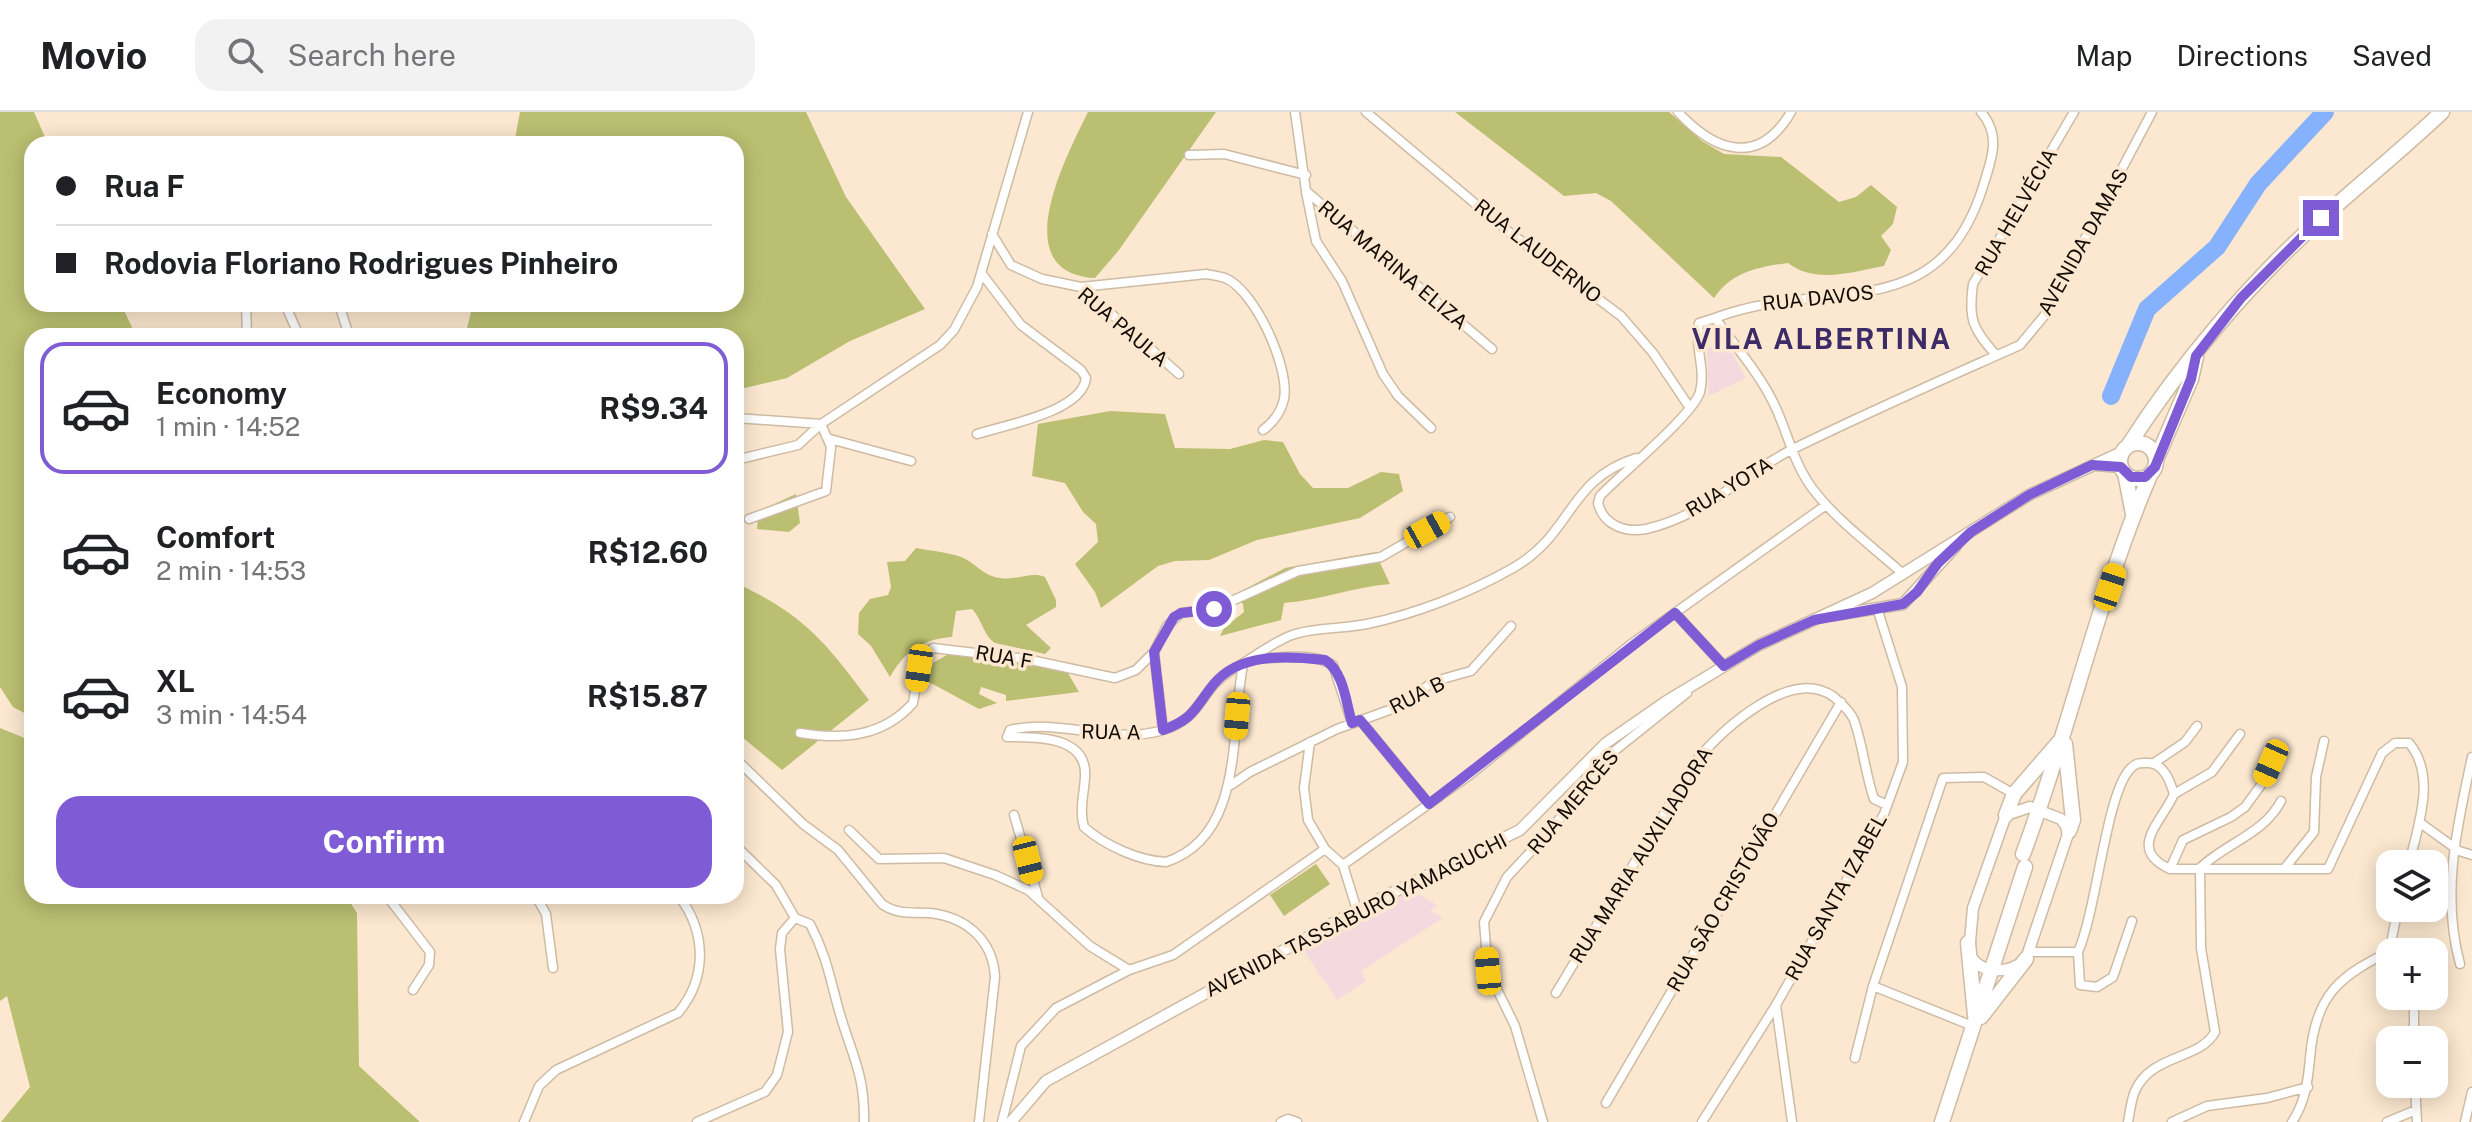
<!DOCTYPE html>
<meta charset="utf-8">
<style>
body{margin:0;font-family:"Public Sans",sans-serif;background:#f2f2f2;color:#202124;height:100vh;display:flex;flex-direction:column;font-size:30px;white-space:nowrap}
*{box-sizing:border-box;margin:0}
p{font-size:26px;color:#757577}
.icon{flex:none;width:44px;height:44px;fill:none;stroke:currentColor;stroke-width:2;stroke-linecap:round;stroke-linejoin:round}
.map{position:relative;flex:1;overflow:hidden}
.details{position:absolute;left:24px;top:216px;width:720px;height:576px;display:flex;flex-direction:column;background:#fff;border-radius:24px;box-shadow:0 4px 20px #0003}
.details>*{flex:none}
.hud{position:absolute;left:24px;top:24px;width:720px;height:176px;border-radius:24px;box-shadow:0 4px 20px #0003;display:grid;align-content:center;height:176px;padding:0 32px;background:#fff}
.buttons{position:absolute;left:2376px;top:738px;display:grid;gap:16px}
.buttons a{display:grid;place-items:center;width:72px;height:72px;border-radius:16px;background:#fff;box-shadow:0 4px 20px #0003;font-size:40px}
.end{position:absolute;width:36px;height:36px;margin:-18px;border:10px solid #7f5bd5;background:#fff;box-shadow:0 0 0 4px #fff}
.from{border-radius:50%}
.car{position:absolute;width:24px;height:48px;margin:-24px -12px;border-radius:10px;box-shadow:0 0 6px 2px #0007;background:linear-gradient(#f5c518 24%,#345 0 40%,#f5c518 0 76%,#345 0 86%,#f5c518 0)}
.hud b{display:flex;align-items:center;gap:28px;height:76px;font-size:30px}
.hud b+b{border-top:2px solid #e0e0e0}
.hud i{width:20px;height:20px;background:#202124}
ul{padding:14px 0 0;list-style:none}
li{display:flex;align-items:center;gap:24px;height:132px;margin:0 16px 12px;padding:0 16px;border:4px solid transparent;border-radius:24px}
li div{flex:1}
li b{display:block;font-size:30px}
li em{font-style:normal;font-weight:700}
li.on{border-color:#7f5bd5}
li>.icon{width:72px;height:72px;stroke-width:1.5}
.cta{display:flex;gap:16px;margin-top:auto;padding:16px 32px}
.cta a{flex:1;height:92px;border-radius:24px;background:#7f5bd5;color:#fff;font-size:32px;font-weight:700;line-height:92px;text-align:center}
header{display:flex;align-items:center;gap:48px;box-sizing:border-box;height:112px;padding:0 40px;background:#fff;border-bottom:2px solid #e0e0e0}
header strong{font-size:38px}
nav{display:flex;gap:44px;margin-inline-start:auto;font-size:28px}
.search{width:560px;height:72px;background:#f2f2f2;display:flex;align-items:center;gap:20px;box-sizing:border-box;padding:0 28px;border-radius:24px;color:#757577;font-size:30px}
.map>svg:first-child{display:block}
.education{fill:#f4d9df}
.green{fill:#babf71}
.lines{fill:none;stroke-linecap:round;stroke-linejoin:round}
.river{stroke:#86b1fd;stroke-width:18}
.minor-casing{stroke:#cebba4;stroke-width:11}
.tertiary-casing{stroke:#cebba4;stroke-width:13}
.primary-casing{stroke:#cebba4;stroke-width:17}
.minor{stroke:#fff;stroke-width:8}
.tertiary{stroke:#fff;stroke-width:10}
.primary{stroke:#fff;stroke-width:14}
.route{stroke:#7f5bd5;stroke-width:10}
.labels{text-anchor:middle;stroke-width:7;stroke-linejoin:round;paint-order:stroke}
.street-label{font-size:20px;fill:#120c05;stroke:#fce8d0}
.district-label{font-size:28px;font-weight:bold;letter-spacing:2px;fill:#3c2b66;stroke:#fce8d0}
</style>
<header>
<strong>Movio</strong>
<div class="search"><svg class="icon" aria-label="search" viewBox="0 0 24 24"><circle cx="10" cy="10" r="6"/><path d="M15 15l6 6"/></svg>Search here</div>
<nav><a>Map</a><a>Directions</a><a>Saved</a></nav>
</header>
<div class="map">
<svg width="2472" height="1010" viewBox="0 0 2472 1010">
<rect width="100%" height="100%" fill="#fce8d0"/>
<path class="education" d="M 1725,228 L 1746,266 L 1709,284 L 1707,237 Z
M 1412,778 L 1437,793 L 1430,799 L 1443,806 L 1361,859 L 1366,869 L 1337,888 L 1301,835 Z"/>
<path class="green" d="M 0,0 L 34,0 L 48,32 L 32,32 L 32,192 L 121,192 L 136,224 L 32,224 L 32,605 L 13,595 L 0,575 Z
M 520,0 L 806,0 L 846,85 L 925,197 L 850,229 L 787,266 L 736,278 L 736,224 L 465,224 L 473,192 L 736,192 L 736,32 L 514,32 Z
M 1088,0 L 1216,0 L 1119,138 L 1095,166 C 1004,161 1067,43 1088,0 Z
M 1455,0 L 1669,0 L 1702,29 L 1724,42 L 1781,45 L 1839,90 L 1856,85 L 1871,73 L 1897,95 L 1893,112 L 1881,124 L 1891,138 L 1884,154 C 1853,160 1814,172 1788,151 C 1758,155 1732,160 1714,186 L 1611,89 L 1596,81 L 1564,84 Z
M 1110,299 L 1165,302 L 1175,336 L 1230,337 L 1264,328 L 1283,330 L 1300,362 L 1313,376 L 1348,376 L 1381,360 L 1399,362 L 1403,379 L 1360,406 L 1257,428 L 1209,448 L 1175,449 L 1158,454 L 1101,496 L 1095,480 L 1075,452 L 1098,430 L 1096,412 L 1083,400 L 1065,371 L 1032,364 L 1038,312 Z
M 796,382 L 800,411 L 789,420 L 757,417 L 759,399 Z
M 916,436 C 931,439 947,440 961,445 C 976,451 983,464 1000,466 C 1016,469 1031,459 1045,465 L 1056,488 L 1056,495 L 1026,513 L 1051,536 L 1045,542 L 995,531 C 983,523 982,507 972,497 L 956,499 L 952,525 C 922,527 905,539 890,565 L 871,534 L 858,522 L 859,501 L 870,487 L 888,483 L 891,475 L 887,450 L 905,449 Z
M 1375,440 L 1390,472 C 1354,475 1321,488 1284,491 L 1281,508 L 1220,524 L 1224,516 L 1244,500 L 1243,492 L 1232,484 L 1285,456 Z
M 738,472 C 806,504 825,530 869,588 L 782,658 L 736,620 L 736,541 L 740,537 L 736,535 Z
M 950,541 L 1062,551 L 1079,580 L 1006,589 L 1006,583 L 981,575 L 979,582 L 997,591 L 979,597 L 927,569 L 933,551 Z
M 0,616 L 32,629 L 32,784 L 346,784 L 357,801 L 359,954 L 420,1010 L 1,1010 L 30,975 L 7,884 L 0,889 Z
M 1316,752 L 1330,772 L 1284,804 L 1270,783 Z"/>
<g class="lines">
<path class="river" d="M 2111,284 L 2147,197 L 2217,135 L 2258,72 L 2325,0"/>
<g class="minor-casing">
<path id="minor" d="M 1295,0 L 1306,79 L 1492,237
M 1366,0 L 1509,120 L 1621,204 L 1653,241 L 1690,296
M 1678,0 C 1715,40 1759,55 1791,0
M 1189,43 L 1224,42 L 1306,63
M 1306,80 L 1316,129 L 1342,169 L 1383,262 L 1398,284 L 1431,316
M 992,122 L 1011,153 L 1042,167 L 1081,175 L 1179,262
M 1081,175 L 1206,162 C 1212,163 1219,164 1225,166 C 1255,178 1290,256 1284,287 C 1281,300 1274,310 1263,318
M 246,192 L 247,224
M 285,192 L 299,224
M 339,192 L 349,224
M 1715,206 C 1827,163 1941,220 1985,68 C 1993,43 2000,22 1981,0
M 1996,243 C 1973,217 1968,208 1973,172 L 2074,0
M 736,306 L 821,312
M 977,322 C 1005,313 1082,300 1086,266 L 1081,258 L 1021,213 L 982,162
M 830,327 L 911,349
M 736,348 L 798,333 L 821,312 L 940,233 L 954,218 L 977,175 L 1028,0
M 749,407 L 826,379 L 831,335 L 821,312
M 1902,461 C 1872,434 1836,408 1812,376 C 1793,350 1788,321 1774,292 C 1759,261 1735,234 1715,206 L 1699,211 C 1694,234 1706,256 1700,280 C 1693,303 1621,362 1600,384 L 1598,391 C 1603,413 1625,421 1646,417 C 1702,405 1742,363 1791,338 C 1866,301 1944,267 2020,233 L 2044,204 L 2152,0
M 1675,501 L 1724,554
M 1154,540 L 1163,618
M 1257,547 C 1280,546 1313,540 1333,553 L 1352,611
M 1360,608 L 1429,692
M 800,621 C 842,628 883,625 913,591 C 917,571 916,549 933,536 L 1026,547 L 1115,566 L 1136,558 L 1154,540 L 1167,514 L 1181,501 L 1214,497 L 1298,459 L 1381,445 L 1450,405
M 1007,625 L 1010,618 C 1060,606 1109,632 1160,619 C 1204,607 1199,577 1232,558 C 1250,548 1275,528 1295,522 C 1318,515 1343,517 1367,512 C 1416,502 1469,481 1513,456 C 1573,422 1567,368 1636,346
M 1007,625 C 1034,625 1088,623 1085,665 C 1084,682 1079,699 1084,715 C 1104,733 1139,749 1166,750 C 1245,724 1230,618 1243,553
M 1310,630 L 1304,676 L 1308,708 L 1325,737 L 1343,753 L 1357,798
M 740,651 L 803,712 L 838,738 L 882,792 C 897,803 912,800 930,801 C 966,805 993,828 995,865 L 979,1010
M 2154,651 L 2185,630 L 2197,614
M 1231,673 L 1250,660 L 1337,617 L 1392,597 L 1435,569 L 1471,559 L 1511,514
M 2174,682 L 2212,660 L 2240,622
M 1014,703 L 1038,785
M 2419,710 L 2459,739 L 2472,743
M 849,718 L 879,747 L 944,746 L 995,763 L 1028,778 L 1090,834 L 1129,858
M 736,734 L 776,773 L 795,806 L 810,812 C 826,843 829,862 838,895 C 850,940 865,959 864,1010
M 1343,753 L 1471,662 L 1630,533 L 1826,393
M 2170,757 L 2183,728 L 2231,705 L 2245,695 L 2261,673 L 2271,651
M 2284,757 L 2314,720 L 2316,665 L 2324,629
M 387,784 L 430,840 L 429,853 L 413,878
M 536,784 L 546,802 L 553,856
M 2396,839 L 2392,826 L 2398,796
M 2028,840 L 2078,840 C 2097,798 2106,680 2131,656 C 2137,650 2141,651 2149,651 C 2164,652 2170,669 2174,682 C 2162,710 2126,737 2170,757 L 2328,757 L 2382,641 L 2395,631 L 2409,631 C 2437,664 2418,714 2409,752
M 2078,840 L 2080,873 L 2097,875 L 2113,865 L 2132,809
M 2460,852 C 2441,782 2457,714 2472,645
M 1873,874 L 1975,915
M 1556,881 L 1695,650 C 1722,618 1791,553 1834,585 C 1841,591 1850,599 1854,608 C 1863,633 1865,661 1874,687 L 1887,693
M 2414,884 L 2414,928
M 1776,893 L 1792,1010
M 1855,946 L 1873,874 L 1943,666 L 1984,665 L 2014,682
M 2415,972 L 2417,1010
M 1606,991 L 1841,590
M 524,1010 L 539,974 L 556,958 L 678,901 C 708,865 706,820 679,784
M 697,1010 L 765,980 L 777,963 L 788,920 L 780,837 L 782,821 L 795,806
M 1002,1010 L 1021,934 L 1056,896 L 1129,858 L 1173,843 L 1325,737
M 1281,1010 L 1288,1007 L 1297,1010
M 1543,1010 L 1515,914 L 1488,859 L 1484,810 L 1507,765 L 1548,721 L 1612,641 L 1687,581
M 1702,1010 L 1776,893 L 1884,702 L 1903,650 L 1902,575 L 1877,496
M 2128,1010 C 2130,1000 2131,988 2135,979 C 2151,942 2200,948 2215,920 L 2201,836 L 2200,756 C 2226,731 2264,722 2281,689
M 2172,1010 L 2207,994 L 2267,986 L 2308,975
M 2292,1010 C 2305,991 2308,969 2310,946 C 2315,882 2340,863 2395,837
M 2387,1010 L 2416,998
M 2465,1010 L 2472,980"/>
</g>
<g class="tertiary-casing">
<path id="tertiary" d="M 2094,353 L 2121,355
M 1835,503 L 1903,492 L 1956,434
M 2030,695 L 2061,707 L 2069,719 L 2026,847 C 2010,862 1980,864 1969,841 L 1973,796 L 2006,703 Z
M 1011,1010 L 1046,969 L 1357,798 L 1520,718 L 1606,631 L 1665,590 L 1759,533 L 1872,481 L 2029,383 L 2124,339"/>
</g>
<g class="primary-casing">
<path id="primary" d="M2120 349a18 18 0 1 1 36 0a18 18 0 1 1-36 0Z
M 2128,334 C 2180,253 2250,170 2322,106 C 2362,70 2403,37 2442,0
M 2156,348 L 2191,267 L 2196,245
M 2125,361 L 2133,402
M 2065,632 L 2073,708 L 2069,719
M 2006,703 L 2014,682 L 2059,630
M 2023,742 C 2070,617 2098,484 2151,361
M 1968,831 L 1975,903
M 1981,905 L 2026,847
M 1942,1010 L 2025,755"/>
</g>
<use href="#minor" class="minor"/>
<use href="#tertiary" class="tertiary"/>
<use href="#primary" class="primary"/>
</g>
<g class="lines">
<path class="route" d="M 1214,497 L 1181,501 L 1174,505 L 1154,540 L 1163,618 C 1194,607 1194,597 1213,573 C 1239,540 1288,544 1325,548 C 1344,560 1346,591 1352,611 L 1360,608 L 1429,692 L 1675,501 L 1724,554 L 1759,533 L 1814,508 L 1903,492 L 1917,480 L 1938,451 L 1971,420 L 2029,383 L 2092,353 L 2121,355 L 2131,365 L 2145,365 L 2155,355 L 2191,267 L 2196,244 L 2241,186 L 2321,106"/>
</g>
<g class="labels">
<g class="street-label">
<text transform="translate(2016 100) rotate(-60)" y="7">RUA HELVÉCIA</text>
<text transform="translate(2083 130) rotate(-61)" y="7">AVENIDA DAMAS</text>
<text transform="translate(1538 139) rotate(38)" y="7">RUA LAUDERNO</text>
<text transform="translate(1393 153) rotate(40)" y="7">RUA MARINA ELIZA</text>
<text transform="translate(1818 186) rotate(-6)" y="7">RUA DAVOS</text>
<text transform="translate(1123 215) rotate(40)" y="7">RUA PAULA</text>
<text transform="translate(1729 375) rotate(-31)" y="7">RUA YOTA</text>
<text transform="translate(1004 545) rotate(10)" y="7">RUA F</text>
<text transform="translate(1417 583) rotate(-27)" y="7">RUA B</text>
<text transform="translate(1111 620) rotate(1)" y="7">RUA A</text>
<text transform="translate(1573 690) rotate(-50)" y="7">RUA MERCÊS</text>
<text transform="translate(1641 743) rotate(-58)" y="7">RUA MARIA AUXILIADORA</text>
<text transform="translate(1836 785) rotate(-61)" y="7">RUA SANTA IZABEL</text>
<text transform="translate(1723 790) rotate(-60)" y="7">RUA SÃO CRISTÓVÃO</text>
<text transform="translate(1356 803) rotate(-27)" y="7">AVENIDA TASSABURO YAMAGUCHI</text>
</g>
<g class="district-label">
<text x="1822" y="237">VILA ALBERTINA</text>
</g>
</g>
</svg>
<div class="buttons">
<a><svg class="icon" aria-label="layers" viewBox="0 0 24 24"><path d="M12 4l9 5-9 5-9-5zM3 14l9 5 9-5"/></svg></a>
<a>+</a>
<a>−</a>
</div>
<i class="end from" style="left:1214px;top:497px"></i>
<i class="end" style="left:2321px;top:106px"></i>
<i class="car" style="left:1427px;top:418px;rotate:61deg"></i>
<i class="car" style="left:2110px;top:475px;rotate:18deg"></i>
<i class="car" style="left:919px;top:556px;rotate:188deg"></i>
<i class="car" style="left:1237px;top:604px;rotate:185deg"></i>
<i class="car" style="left:2271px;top:651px;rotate:204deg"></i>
<i class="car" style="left:1028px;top:748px;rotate:166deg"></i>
<i class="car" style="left:1488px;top:859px;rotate:355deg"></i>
<div class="hud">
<b><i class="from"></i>Rua F</b>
<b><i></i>Rodovia Floriano Rodrigues Pinheiro</b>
</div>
<section class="details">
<ul>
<li class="on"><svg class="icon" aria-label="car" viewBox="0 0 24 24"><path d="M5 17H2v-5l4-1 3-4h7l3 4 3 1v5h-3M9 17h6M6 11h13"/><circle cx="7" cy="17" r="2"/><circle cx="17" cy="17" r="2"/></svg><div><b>Economy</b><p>1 min · 14:52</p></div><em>R$9.34</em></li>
<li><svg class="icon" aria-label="car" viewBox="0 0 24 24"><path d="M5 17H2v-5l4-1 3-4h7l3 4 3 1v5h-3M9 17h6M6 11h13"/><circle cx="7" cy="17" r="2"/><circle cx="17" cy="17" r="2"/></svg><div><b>Comfort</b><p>2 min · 14:53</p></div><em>R$12.60</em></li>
<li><svg class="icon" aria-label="car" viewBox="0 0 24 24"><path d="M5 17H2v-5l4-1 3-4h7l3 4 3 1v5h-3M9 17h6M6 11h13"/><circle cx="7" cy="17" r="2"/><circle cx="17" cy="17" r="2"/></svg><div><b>XL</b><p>3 min · 14:54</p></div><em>R$15.87</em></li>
</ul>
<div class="cta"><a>Confirm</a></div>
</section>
</div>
